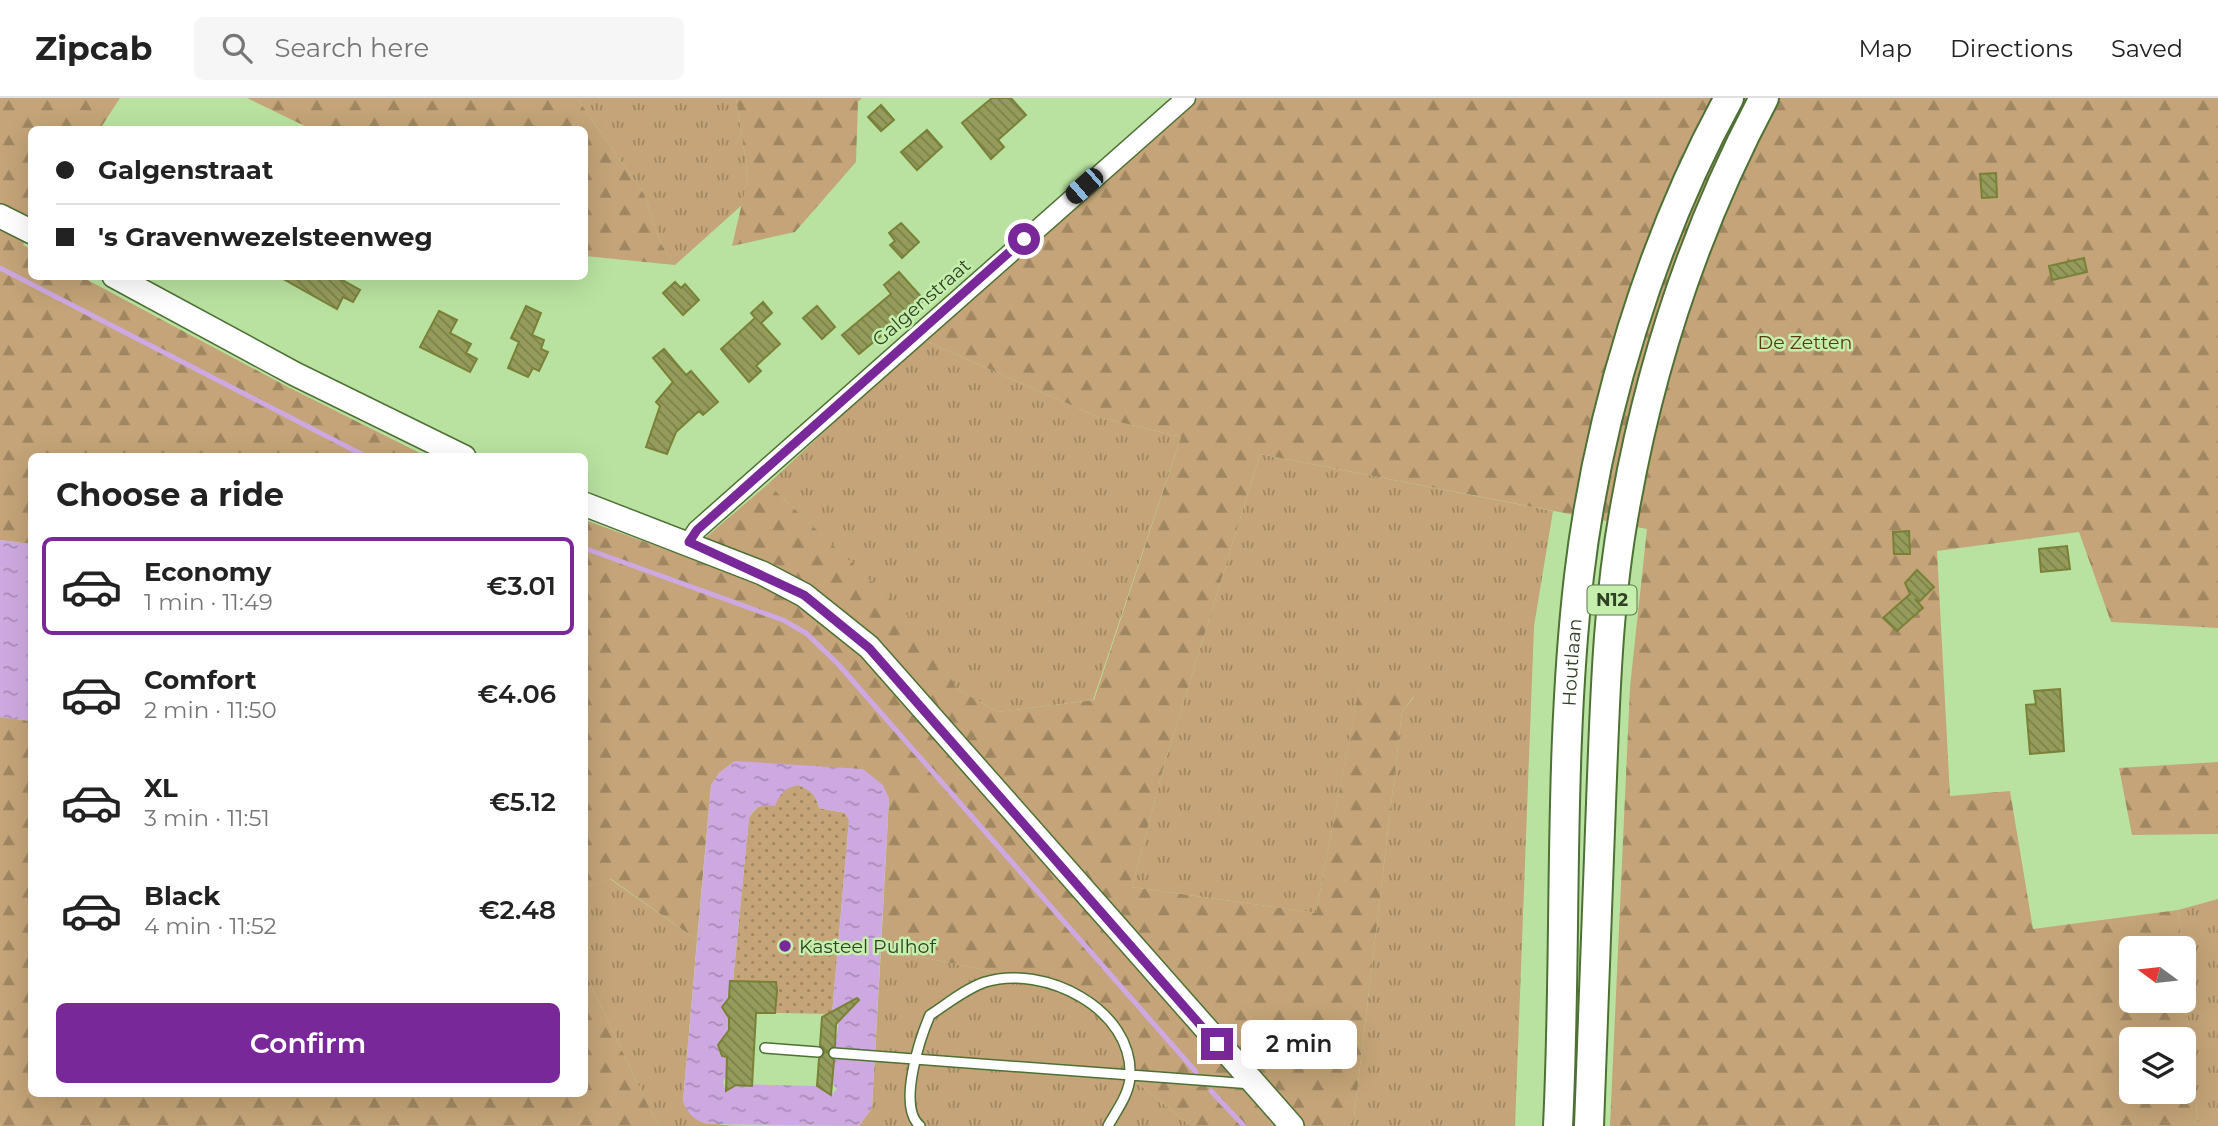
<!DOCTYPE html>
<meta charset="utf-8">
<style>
body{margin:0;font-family:Montserrat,sans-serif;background:#f6f6f6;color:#222;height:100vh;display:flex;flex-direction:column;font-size:26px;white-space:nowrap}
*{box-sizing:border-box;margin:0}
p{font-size:23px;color:#767676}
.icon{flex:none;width:38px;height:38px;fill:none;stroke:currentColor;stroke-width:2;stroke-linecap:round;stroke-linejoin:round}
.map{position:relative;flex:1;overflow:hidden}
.details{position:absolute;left:28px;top:355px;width:560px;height:644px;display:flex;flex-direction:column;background:#fff;border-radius:10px;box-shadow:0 7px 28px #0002}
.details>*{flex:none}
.guide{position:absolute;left:28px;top:28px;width:560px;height:154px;border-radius:10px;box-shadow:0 7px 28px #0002;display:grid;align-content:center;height:154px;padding:0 28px;background:#fff}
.needle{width:46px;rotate:285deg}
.fabs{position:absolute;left:2119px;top:838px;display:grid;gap:14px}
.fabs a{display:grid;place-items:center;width:77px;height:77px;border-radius:10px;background:#fff;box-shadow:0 7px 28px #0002;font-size:35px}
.end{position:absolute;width:32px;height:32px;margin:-16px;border:9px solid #792899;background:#fff;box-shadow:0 0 0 4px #fff}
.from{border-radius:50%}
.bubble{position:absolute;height:49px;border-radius:10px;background:#fff;box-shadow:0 7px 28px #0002;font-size:23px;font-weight:600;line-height:49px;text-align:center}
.car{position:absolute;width:21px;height:42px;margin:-21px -10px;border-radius:9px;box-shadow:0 0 5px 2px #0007;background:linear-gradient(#222 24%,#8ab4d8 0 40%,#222 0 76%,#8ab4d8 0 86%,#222 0)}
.guide b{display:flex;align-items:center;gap:24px;height:66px;font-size:26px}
.guide b+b{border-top:2px solid #e0e0e0}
.guide i{width:18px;height:18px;background:#222}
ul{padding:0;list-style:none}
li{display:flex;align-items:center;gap:21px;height:98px;margin:0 14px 10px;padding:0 14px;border:4px solid transparent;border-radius:10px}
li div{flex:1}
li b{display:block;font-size:26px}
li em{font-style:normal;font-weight:600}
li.selected{border-color:#792899}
li>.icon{width:63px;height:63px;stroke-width:1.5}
h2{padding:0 28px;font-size:32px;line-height:84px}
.button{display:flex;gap:14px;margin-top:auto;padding:14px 28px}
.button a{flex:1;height:80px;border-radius:10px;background:#792899;color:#fff;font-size:28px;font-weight:600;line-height:80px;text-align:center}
header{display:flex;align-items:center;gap:42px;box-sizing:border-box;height:98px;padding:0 35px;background:#fff;border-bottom:2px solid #e0e0e0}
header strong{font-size:33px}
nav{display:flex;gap:38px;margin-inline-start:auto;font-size:24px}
.search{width:490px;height:63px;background:#f6f6f6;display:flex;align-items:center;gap:18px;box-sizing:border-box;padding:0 24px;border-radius:10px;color:#767676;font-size:26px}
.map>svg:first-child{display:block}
.grass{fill:url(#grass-tufts)}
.forest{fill:url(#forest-firs);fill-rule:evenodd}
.garden{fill:url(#garden-dots)}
.water{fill:url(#water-ripples);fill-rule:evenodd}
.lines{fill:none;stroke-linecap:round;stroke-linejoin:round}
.stream{stroke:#cea9e1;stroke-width:5}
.building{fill:url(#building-back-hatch);stroke:#7a8137;stroke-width:2}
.service-casing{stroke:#4d7134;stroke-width:12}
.minor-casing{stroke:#4d7134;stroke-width:21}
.tertiary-casing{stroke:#4d7134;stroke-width:26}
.primary-casing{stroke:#4d7134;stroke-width:32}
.service{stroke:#fff;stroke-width:9}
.minor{stroke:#fff;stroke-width:18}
.tertiary{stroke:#fff;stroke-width:23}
.primary{stroke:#fff;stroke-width:28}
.route{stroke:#792899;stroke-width:9}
.poi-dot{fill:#792899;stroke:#c5efac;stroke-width:2.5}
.labels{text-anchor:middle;stroke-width:5;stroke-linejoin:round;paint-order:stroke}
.shield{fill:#c5efac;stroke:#5d754e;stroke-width:2}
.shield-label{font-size:18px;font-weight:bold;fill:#304126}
.street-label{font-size:19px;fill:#304126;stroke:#c5efac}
.park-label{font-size:19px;fill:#583b0e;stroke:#c5efac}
.poi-label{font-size:19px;fill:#304126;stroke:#c5efac;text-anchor:start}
</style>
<header>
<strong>Zipcab</strong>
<div class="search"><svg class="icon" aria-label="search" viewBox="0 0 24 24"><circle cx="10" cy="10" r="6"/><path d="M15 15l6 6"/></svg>Search here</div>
<nav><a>Map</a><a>Directions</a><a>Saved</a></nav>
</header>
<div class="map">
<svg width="2218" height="1028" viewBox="0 0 2218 1028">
<defs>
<pattern id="grass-tufts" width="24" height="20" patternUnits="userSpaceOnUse" patternTransform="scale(1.75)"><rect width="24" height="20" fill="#c4a478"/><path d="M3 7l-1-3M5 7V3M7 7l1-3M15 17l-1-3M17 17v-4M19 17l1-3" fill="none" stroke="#a08762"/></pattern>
<pattern id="forest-firs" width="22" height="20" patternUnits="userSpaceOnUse" patternTransform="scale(1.75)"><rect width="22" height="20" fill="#c4a478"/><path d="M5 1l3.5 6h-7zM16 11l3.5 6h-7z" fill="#a08762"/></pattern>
<pattern id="garden-dots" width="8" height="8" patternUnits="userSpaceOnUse" patternTransform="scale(1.75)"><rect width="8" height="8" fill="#c4a478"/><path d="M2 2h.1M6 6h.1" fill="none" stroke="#a08762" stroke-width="1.8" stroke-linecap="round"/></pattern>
<pattern id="water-ripples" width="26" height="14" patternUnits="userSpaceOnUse" patternTransform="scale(1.75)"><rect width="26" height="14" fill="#cea9e1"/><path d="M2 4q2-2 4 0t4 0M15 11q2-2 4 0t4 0" fill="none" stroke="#a88bb6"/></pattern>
<pattern id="building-back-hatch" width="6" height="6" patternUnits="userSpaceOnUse" patternTransform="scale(1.75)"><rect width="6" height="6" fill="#959c5b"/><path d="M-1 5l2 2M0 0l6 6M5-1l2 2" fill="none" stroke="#7a814b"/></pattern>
</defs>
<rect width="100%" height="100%" fill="#b9e2a0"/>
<path class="grass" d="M 577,0 L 736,0 L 748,79 L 742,107 L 675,167 L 661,146 L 644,96 Z
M 923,242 L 1098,319 L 1181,339 L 1093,602 L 998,614 L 957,591 L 924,534 L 768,386 Z
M 1260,356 L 1553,413 L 1534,528 L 1515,1028 L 1353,1028 L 1402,614 L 1414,599 L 1359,591 L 1316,815 L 1132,789 L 1163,671 Z
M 610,781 L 697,842 L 683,1003 C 693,1028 721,1027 746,1028 L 658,1028 L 585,875 L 585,790 Z
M 2218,801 L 2218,1028 L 2198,1028 L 2178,812 Z
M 881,851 L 1045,884 L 1070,894 L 1117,929 L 1130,979 L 1191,1028 L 859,1028 L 872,1010 Z"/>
<path class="forest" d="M 0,0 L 120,0 L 100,31 L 32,32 L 31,134 L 23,147 L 31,151 L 32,178 L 82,179 L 288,289 L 428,359 L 32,359 L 31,446 L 0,442 Z
M 247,0 L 577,0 L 644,96 L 661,146 L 675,167 L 585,158 L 584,32 L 311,31 Z
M 736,0 L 862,0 L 858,4 L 856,64 L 795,134 L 732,148 L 748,79 Z
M 1198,0 L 2218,0 L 2218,530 L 2111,524 L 2079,434 L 1937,453 L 1950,698 L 2010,693 L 2033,831 L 2178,812 L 2182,850 L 2132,850 L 2132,903 L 2184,903 L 2184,874 L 2198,1028 L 1610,1028 L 1630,589 L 1647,431 L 1260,356 L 1163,671 L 1132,789 L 1316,815 L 1359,590 L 1414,598 L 1402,614 L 1353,1028 L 1191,1028 L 1130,979 L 1124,949 L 1101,913 L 1045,884 L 881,851 L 889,700 L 735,663 L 719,675 L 711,687 L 697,842 L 611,781 L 585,790 L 585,422 L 684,458 L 768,386 L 925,534 L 957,591 L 998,614 L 1094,602 L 1181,339 L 1098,319 L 923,242 ZM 2132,942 L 2184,942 L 2184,994 L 2132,994 Z
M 0,619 L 31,623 L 32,996 L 584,996 L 585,875 L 658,1028 L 0,1028 Z
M 2218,664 L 2218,736 L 2132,737 L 2119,670 Z"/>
<path class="garden" d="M 798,687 C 811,692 816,697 819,710 L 845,715 L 849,722 L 832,916 L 775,915 L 776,884 L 733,883 L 749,720 C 756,706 783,690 798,687 Z"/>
<path class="water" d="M 0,442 L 31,446 L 31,623 L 0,619 Z
M 735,663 L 863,671 L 883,687 L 889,700 L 872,1010 L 859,1028 L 706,1026 C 693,1021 688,1016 683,1003 L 711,687 L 719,675 ZM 798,687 C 811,692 816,697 819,710 L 845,715 L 849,722 L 832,916 L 840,912 L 831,984 L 837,991 L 832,996 L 826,989 L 817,988 L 734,986 L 725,990 L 723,984 L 726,979 L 727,959 L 722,958 L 718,947 L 728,938 L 729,918 L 722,910 L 729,901 L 730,883 L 733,883 L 749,720 C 755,707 762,707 775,708 C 780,695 785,690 798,687 Z"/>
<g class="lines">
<path class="stream" d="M 0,170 L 367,359
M 584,450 L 783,522 L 806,535 L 838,566 L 1196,974
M 1211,993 L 1244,1028"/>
</g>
<path class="building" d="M 992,0 L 1011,0 L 1026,17 L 998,42 L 1004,49 L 991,61 L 962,25 Z
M 881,7 L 894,22 L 881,33 L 868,19 Z
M 927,32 L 942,49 L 917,72 L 901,54 Z
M 1996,75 L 1997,99 L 1982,100 L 1980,76 Z
M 901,125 L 919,144 L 902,160 L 890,147 L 895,143 L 889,135 Z
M 2084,160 L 2087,174 L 2052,182 L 2049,168 Z
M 899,174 L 924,202 L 859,256 L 842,237 L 891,196 L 884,187 Z
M 278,178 L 335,178 L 360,192 L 353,204 L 343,199 L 337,211 Z
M 675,184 L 681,190 L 685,186 L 699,202 L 683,217 L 663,195 Z
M 763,204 L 772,215 L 761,225 L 780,246 L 756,268 L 761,273 L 749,284 L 721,251 L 755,220 L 751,215 Z
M 526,208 L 541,215 L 532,237 L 544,242 L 541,251 L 548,254 L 539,273 L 533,270 L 528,279 L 508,270 L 519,244 L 511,240 Z
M 817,208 L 835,229 L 822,241 L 803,220 Z
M 439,213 L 457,222 L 450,235 L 471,246 L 466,255 L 477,261 L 470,274 L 420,249 Z
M 664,251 L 686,277 L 691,273 L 718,304 L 703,317 L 699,313 L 676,334 L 667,356 L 646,349 L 660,308 L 656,304 L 673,284 L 653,260 Z
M 1909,433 L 1910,456 L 1894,456 L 1893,434 Z
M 2067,448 L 2070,471 L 2041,474 L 2039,451 Z
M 1917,472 L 1934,489 L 1919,504 L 1915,501 L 1923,510 L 1897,533 L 1883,520 L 1910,496 L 1905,485 Z
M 2060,591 L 2064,653 L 2030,656 L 2026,607 L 2036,606 L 2034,593 Z
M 730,883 L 776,884 L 777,893 L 775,915 L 756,915 L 752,988 L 736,987 L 726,993 L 727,959 L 722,958 L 718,947 L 729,932 L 729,920 L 722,909 L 729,900 Z
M 857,900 L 859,902 L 836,926 L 835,948 L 827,954 L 834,962 L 831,997 L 817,988 L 819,961 L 825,954 L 820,947 L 822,919 Z"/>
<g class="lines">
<g class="service-casing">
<path id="service" d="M 765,950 L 818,954
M 834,955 L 1252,986
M 920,1028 C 897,1009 920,940 930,917 C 947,906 965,891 985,884 C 1043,866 1134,910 1130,979 C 1129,997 1116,1013 1108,1028"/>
</g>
<g class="minor-casing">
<path id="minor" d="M 689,444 L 697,432 L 1186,0"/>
</g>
<g class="tertiary-casing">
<path id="tertiary" d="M 0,118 L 32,134
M 114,178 L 295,276 L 464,359
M 584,406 L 762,475 L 804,497 L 869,549 L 1292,1028"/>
</g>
<g class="primary-casing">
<g id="primary">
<path id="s1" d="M 1558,1028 C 1567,845 1558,660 1579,478 C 1598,317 1651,142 1729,0"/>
<path d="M 1589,1028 C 1593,920 1597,813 1601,705 C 1605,605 1607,504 1626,404 C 1651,264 1697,126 1764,0"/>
</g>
</g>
<use href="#service" class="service"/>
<use href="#minor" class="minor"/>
<use href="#tertiary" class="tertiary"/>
<use href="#primary" class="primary"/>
</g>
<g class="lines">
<path class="route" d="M 1024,141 L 697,432 L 689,444 L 804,497 L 869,550 L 1217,946"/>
</g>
<circle class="poi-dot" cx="785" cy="848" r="7"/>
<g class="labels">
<rect class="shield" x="1587.5" y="487.5" width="49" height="29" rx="5"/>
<g class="shield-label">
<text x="1612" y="508">N12</text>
</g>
<g class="street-label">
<text transform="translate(921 204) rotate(-41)" y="7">Galgenstraat</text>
<text dy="7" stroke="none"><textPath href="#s1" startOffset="464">Houtlaan</textPath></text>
</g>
<g class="park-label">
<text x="1805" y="251">De Zetten</text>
</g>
<g class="poi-label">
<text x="799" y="855">Kasteel Pulhof</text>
</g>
</g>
</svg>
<div class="fabs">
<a><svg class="needle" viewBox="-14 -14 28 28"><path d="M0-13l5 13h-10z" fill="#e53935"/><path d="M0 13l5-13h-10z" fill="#767676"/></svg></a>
<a><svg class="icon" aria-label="layers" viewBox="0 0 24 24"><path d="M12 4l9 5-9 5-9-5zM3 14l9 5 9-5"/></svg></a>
</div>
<i class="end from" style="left:1024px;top:141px"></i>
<i class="end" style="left:1217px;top:946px"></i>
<div class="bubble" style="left:1241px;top:922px;width:116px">2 min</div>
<i class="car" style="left:1084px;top:88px;rotate:229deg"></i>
<div class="guide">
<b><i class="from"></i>Galgenstraat</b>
<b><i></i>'s Gravenwezelsteenweg</b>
</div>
<section class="details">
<h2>Choose a ride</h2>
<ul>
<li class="selected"><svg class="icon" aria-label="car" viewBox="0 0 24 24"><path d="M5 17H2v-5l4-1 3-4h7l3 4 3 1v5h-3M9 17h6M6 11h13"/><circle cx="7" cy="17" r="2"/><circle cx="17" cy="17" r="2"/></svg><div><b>Economy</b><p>1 min · 11:49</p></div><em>€3.01</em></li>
<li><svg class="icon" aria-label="car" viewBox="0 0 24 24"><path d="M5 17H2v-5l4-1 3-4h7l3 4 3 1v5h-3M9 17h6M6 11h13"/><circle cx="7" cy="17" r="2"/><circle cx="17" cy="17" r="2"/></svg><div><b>Comfort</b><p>2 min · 11:50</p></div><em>€4.06</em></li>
<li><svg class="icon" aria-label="car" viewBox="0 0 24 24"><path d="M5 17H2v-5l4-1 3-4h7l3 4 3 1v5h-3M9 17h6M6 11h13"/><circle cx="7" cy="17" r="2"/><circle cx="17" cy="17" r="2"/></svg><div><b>XL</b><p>3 min · 11:51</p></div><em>€5.12</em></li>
<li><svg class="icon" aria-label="car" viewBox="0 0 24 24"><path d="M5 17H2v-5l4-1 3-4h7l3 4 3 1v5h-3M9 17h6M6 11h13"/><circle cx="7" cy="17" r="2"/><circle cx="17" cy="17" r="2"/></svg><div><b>Black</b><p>4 min · 11:52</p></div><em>€2.48</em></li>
</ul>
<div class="button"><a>Confirm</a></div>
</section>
</div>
